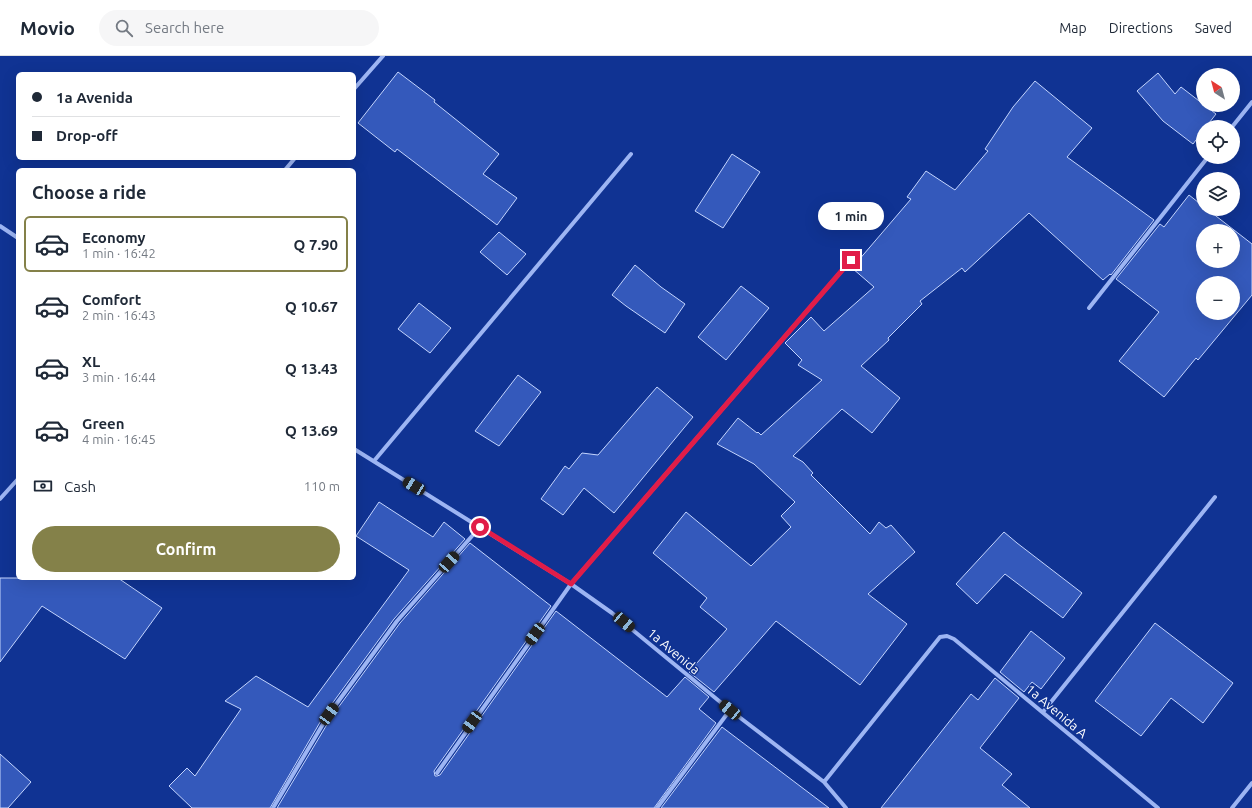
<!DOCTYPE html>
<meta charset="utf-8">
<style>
body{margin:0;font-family:Ubuntu,sans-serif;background:#f6f6f7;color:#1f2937;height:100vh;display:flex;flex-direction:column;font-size:15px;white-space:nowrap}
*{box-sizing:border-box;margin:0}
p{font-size:13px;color:#747a83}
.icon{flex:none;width:22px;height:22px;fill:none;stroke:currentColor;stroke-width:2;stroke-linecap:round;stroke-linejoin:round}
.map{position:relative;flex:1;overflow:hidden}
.details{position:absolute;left:16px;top:112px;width:340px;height:412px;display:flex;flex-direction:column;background:#fff;border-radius:6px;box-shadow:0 4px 16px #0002}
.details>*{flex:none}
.top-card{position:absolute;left:16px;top:16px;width:340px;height:88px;border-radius:6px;box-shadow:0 4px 16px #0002;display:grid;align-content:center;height:88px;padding:0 16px;background:#fff}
.needle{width:26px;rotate:324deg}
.buttons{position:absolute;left:1196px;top:12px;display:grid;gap:8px}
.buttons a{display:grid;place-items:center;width:44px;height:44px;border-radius:50%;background:#fff;box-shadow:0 4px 16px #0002;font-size:20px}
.end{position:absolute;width:18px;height:18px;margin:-9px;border:5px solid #e11d48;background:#fff;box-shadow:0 0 0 2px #fff}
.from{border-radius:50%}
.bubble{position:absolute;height:28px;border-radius:14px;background:#fff;box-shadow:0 4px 16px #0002;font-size:13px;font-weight:700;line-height:28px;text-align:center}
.car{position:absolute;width:12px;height:24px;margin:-12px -6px;border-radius:5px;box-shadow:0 0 3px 1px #0007;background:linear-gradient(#222 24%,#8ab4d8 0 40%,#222 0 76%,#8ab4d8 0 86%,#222 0)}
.top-card b{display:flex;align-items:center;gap:14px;height:38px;font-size:15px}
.top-card b+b{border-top:1px solid #e0e1e3}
.top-card i{width:10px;height:10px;background:#1f2937}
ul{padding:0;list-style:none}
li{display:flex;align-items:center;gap:12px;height:56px;margin:0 8px 6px;padding:0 8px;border:2px solid transparent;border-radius:6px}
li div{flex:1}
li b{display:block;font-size:15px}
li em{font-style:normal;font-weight:700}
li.current{border-color:#848149}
li>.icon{width:36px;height:36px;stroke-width:1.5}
h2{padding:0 16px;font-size:18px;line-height:48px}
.pay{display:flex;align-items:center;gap:10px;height:44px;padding:0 16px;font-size:15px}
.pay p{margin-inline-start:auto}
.action{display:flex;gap:8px;margin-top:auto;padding:8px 16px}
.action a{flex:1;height:46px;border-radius:24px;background:#848149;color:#fff;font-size:16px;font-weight:700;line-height:46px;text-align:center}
header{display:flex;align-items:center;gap:24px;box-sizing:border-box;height:56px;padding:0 20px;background:#fff;border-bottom:1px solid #e0e1e3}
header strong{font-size:19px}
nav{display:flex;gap:22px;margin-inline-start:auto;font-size:14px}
.search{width:280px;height:36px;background:#f6f6f7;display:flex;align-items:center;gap:10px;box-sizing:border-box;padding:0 14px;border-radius:22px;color:#747a83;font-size:15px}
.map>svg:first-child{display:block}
.building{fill:#3459bb;stroke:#c4d5fe;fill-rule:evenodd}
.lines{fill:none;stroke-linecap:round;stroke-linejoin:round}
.minor{stroke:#9db5f3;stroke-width:4}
.route{stroke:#e11d48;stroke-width:5}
.labels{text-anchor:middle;stroke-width:3;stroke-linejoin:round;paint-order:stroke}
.street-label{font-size:13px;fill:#fff;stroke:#103393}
</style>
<header>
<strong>Movio</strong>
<div class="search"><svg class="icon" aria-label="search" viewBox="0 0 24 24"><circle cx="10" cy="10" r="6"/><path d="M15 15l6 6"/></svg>Search here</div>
<nav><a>Map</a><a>Directions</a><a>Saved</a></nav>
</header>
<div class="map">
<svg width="1252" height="752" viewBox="0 0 1252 752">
<rect width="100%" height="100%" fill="#103393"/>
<path class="building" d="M 398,16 L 435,44 L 434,46 L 499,98 L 483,118 L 517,142 L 497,169 L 397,93 L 395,96 L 358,67 Z
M 1158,17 L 1175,38 L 1181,31 L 1216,58 L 1206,71 L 1203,71 L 1203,75 L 1193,88 L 1163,65 L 1137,35 Z
M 1035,25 L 1092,72 L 1067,101 L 1154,164 L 1111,219 L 1110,218 L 1103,224 L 1029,157 L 965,216 L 962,212 L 920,245 L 922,248 L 888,282 L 889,284 L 861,310 L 900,342 L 872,377 L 842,353 L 793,400 L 803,406 L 813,417 L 811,419 L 870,478 L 879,466 L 886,472 L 891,469 L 915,496 L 868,538 L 907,568 L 860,629 L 776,565 L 714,636 L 689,616 L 727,573 L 700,551 L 707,542 L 653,497 L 686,456 L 751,510 L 791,471 L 781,460 L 795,446 L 754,408 L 717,388 L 738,362 L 757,377 L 758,376 L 761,379 L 822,324 L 798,309 L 802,304 L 785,287 L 811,261 L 824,275 L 874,231 L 852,212 L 911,143 L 907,141 L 926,115 L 955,134 L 988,95 L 985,93 L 1013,51 Z
M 732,98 L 760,116 L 723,172 L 695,155 Z
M 1189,139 L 1203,150 L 1203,153 L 1207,153 L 1252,188 L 1252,239 L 1198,304 L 1196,302 L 1164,341 L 1119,305 L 1159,256 L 1116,223 L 1160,168 L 1164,171 ZM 1203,175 L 1233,175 L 1233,205 L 1203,205 ZM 1203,227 L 1233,227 L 1233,257 L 1203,257 Z
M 499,176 L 526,198 L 507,219 L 480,196 Z
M 635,209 L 661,231 L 685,248 L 665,277 L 626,250 L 612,239 Z
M 741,230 L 769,252 L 726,304 L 698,281 Z
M 419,247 L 451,272 L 430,297 L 398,273 Z
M 518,319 L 541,336 L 499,390 L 475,375 Z
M 657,331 L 693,361 L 614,457 L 584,432 L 563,459 L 541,443 L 565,410 L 569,413 L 582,397 L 598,399 Z
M 379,446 L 433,481 L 444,466 L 465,483 L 394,563 L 326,656 L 270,752 L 192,752 L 169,730 L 187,712 L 195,720 L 241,653 L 225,645 L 256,620 L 308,651 L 409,514 L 356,480 Z
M 1004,476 L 1017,487 L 1082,537 L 1063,562 L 1005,518 L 977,548 L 956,528 Z
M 470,487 L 551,550 L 434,715 L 435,720 L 437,720 L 440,719 L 556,555 L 667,641 L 685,621 L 709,641 L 699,653 L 716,667 L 654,752 L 277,752 L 332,660 L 400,567 Z
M 0,522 L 118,522 L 162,552 L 125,603 L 42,550 L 0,606 Z
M 1155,567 L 1233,627 L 1203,667 L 1171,642 L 1141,680 L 1095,645 Z
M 1031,575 L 1065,602 L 1041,633 L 1032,626 L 1024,636 L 1000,616 Z
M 995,622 L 1019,642 L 980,692 L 1012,718 L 1002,729 L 1030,752 L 881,752 L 971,638 L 978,644 Z
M 722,671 L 829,752 L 661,752 Z
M 0,698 L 31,726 L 8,752 L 0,752 Z"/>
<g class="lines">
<path class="minor" d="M 354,33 L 383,0
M 1232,71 L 1252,46
M 285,114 L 295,102
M 0,170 L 18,182
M 1089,252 L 1208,101
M 354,393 L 571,528 L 612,557 L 730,654 L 824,726 L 846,752
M 374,405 L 631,98
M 0,443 L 18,423
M 1043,656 L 1215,441
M 437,717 L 571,528 L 851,204
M 824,726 L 940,581 L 947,580 L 954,583 L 1158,752
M 273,752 L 329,658 L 397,565 L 480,471
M 657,752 L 730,654
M 1232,752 L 1252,727"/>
</g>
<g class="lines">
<path class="route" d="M 480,471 L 571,528 L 851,204"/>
</g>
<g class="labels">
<g class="street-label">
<text transform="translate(674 595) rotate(40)" y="5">1a Avenida</text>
<text transform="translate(1057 655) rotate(40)" y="5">1a Avenida A</text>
</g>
</g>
</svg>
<div class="buttons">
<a><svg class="needle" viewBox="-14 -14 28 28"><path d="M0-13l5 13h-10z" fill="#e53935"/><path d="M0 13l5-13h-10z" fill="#747a83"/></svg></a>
<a><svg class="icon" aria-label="locate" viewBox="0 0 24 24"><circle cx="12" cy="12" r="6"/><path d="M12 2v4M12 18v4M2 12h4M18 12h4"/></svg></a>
<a><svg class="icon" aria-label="layers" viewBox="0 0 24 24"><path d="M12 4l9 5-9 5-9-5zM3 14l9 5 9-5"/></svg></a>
<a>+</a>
<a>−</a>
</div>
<i class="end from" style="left:480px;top:471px"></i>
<i class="end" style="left:851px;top:204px"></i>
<div class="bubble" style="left:818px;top:146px;width:66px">1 min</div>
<i class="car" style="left:414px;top:430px;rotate:301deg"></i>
<i class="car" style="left:449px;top:506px;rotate:42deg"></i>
<i class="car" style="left:624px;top:566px;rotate:130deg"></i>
<i class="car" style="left:535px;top:578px;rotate:216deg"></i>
<i class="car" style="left:730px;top:654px;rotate:309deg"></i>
<i class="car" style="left:329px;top:658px;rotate:36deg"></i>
<i class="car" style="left:472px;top:666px;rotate:216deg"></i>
<div class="top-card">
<b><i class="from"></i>1a Avenida</b>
<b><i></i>Drop-off</b>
</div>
<section class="details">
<h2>Choose a ride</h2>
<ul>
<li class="current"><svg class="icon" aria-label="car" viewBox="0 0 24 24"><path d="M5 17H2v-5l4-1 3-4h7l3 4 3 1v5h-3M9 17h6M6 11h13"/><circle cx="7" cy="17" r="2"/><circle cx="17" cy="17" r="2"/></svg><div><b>Economy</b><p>1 min · 16:42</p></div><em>Q 7.90</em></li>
<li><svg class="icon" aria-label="car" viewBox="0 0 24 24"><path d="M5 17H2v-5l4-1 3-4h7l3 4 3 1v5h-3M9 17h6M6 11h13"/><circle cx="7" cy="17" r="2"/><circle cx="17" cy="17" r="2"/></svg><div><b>Comfort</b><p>2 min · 16:43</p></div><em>Q 10.67</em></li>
<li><svg class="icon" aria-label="car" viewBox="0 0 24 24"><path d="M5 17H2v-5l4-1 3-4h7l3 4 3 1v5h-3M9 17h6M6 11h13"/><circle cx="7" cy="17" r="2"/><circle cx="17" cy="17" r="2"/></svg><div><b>XL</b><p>3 min · 16:44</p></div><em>Q 13.43</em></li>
<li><svg class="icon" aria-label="car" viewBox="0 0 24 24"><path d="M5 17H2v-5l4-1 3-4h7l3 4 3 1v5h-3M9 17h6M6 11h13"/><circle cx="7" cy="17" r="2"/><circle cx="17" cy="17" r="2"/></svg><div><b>Green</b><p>4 min · 16:45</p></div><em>Q 13.69</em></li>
</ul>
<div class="pay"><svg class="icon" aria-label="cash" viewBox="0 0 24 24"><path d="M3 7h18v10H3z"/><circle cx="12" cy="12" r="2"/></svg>Cash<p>110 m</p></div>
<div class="action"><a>Confirm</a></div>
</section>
</div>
